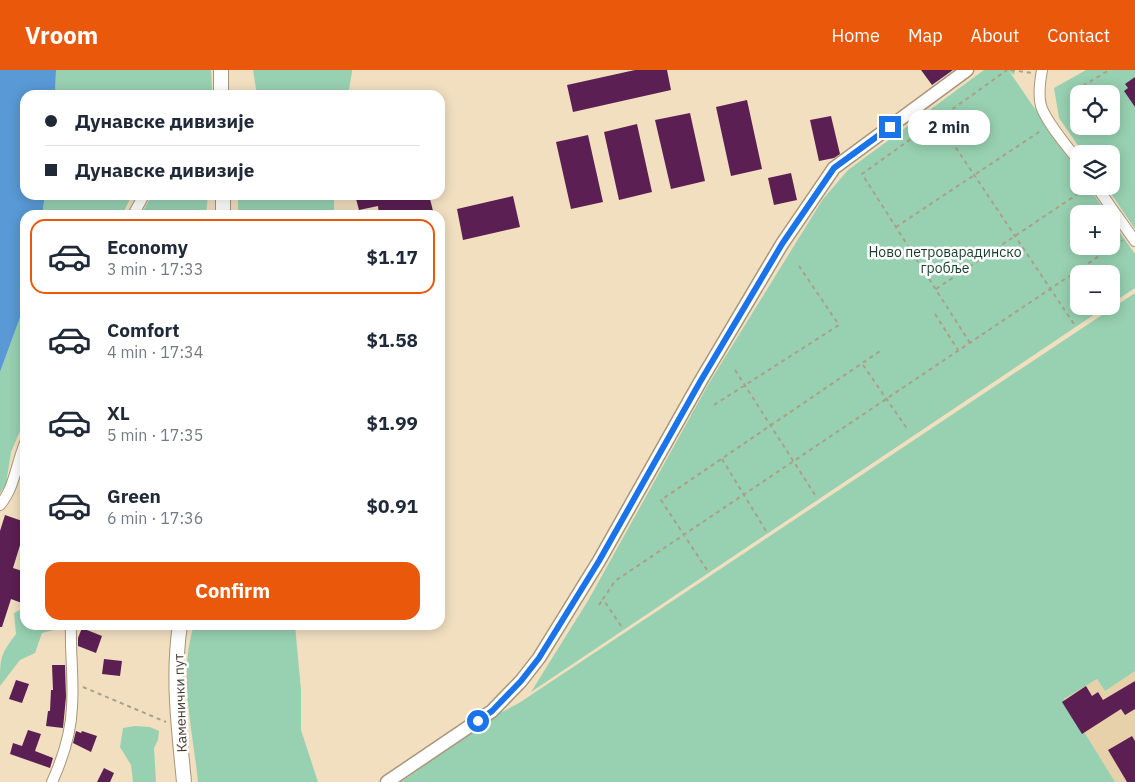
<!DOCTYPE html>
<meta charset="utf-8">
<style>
body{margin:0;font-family:"IBM Plex Sans",sans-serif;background:#f6f6f7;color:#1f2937;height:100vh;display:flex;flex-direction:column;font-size:19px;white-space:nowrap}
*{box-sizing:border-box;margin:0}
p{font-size:16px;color:#747a83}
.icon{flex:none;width:28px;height:28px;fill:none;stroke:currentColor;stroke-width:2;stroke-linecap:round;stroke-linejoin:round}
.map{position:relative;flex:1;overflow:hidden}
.drawer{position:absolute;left:20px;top:140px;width:425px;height:420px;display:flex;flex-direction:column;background:#fff;border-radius:15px;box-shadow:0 2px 12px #0003}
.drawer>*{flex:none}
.guide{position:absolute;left:20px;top:20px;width:425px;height:110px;border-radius:15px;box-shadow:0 2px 12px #0003;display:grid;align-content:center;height:110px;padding:0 25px;background:#fff}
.tools{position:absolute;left:1070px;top:15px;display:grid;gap:10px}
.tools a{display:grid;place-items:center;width:50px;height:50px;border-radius:10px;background:#fff;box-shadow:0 2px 12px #0003;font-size:25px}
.end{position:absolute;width:22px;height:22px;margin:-11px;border:6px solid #1a73e8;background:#fff;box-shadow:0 0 0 2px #fff}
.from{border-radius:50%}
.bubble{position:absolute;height:35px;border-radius:15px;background:#fff;box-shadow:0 2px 12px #0003;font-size:16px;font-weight:700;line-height:35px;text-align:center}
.guide b{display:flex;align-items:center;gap:18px;height:48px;font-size:19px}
.guide b+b{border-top:1px solid #e0e1e3}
.guide i{width:12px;height:12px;background:#1f2937}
ul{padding:9px 0 0;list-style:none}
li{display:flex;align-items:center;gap:15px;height:75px;margin:0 10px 8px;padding:0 15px;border:2px solid transparent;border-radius:15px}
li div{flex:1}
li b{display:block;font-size:19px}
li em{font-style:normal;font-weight:700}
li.current{border-color:#ea580c}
li>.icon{width:45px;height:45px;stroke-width:1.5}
.button{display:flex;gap:10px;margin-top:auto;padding:10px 25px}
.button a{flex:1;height:58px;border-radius:15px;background:#ea580c;color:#fff;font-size:20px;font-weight:700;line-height:58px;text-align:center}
header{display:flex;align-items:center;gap:30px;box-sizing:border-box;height:70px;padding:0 25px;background:#ea580c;color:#fff}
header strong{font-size:24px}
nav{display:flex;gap:28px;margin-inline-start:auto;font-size:18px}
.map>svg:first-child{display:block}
.built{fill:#e7d1ab}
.green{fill:#97d1b1;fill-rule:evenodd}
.water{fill:#5999d5}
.building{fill:#5b1f53}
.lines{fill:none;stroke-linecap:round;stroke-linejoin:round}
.minor-casing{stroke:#a79678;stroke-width:12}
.tertiary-casing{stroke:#a79678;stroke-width:15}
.secondary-casing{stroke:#a79678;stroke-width:16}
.path{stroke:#ac9f87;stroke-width:2;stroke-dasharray:4 4;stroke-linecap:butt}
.minor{stroke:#fff;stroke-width:10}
.tertiary{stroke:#fff;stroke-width:12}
.secondary{stroke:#fff;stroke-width:14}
.route{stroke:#1a73e8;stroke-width:6}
.labels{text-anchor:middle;stroke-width:5;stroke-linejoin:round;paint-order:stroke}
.park-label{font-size:14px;fill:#173e2b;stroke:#fff}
.street-label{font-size:14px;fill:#40392d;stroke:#fff}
</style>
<header>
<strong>Vroom</strong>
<nav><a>Home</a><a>Map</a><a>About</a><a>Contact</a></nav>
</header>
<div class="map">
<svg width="1135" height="712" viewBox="0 0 1135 712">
<rect width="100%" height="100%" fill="#f1dfc0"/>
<path class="built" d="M 1135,601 L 1135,712 L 1115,712 L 1064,629 L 1097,609 L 1105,621 Z"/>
<path class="green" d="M 56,0 L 211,0 L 212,19 L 210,25 L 55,25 Z
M 253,0 L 352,0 L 352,2 L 348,25 L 257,25 Z
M 984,0 L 1015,0 L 1014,5 L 1009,1 L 1079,103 L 1079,116 L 1088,116 L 1107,144 L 1079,144 L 1079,176 L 1111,176 L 1111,150 L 1135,184 L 1135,218 L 1111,234 L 1111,204 L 1079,204 L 1079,236 L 1107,236 L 531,622 L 589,529 L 709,313 L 823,129 L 848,100 Z
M 1086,0 L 1135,0 L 1135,159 L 1106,116 L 1111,116 L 1111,84 L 1084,84 L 1059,48 L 1054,18 ZM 1079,24 L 1111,24 L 1111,56 L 1079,56 Z
M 45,125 L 132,125 L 122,145 L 42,145 Z
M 152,125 L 208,125 L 206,145 L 141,145 Z
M 238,125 L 334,125 L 334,145 L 238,145 Z
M 1135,223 L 1135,601 L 1105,621 L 1097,609 L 1064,629 L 1115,712 L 401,712 L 489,649 L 519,633 Z
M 25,234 L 25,349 L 11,382 L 6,414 L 0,423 L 0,302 Z
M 25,537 L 25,555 L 62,555 L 62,558 L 42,563 L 35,583 L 20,590 L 0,616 C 0,588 0,585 16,564 L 14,543 Z
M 194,555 L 295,555 L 301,620 L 301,660 L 318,712 L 198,712 C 193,661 178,605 194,555 Z
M 135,656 L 150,657 L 159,661 L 158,670 L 154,678 L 156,712 L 133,712 L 131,695 L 120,677 L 123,658 Z"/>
<path class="water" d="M 0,0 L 56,0 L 55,25 L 25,25 L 25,125 L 45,125 L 42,145 L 25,145 L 25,234 L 0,302 Z"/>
<path class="building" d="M 635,0 L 667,0 L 671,20 L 573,42 L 567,15 Z
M 921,0 L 953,0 L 932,15 Z
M 1135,7 L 1135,37 L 1124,21 L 1128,18 L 1125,14 Z
M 747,30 L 762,99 L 731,106 L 716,37 Z
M 690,43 L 705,111 L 671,119 L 655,50 Z
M 831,46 L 840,84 L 834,88 L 819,91 L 810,50 Z
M 637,54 L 652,122 L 619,130 L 604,62 Z
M 588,65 L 603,132 L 571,139 L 556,72 Z
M 791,103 L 797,130 L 774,135 L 768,108 Z
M 355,125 L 429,125 L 434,145 L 379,145 L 378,136 L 359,140 Z
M 513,126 L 520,157 L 463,170 L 457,139 Z
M 5,445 L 25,452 L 25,459 L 13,498 L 25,502 L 25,523 L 22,533 L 11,529 L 2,557 L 0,557 L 0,461 Z
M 82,558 L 102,566 L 96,583 L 78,576 L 78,568 Z
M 104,589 L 122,591 L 120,606 L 102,604 Z
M 52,595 L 65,595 L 66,627 L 63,658 L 46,656 L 48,641 L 50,641 L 51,620 L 53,620 Z
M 16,610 L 29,614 L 22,633 L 9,629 Z
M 1135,611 L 1135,639 L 1125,645 L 1121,639 L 1082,664 L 1062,632 L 1086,616 L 1092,626 L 1098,622 L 1103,630 Z
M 28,660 L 41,664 L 35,681 L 53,688 L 50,698 L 10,684 L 13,673 L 22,676 Z
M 76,661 L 81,663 L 82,661 L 97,666 L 91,682 L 73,673 Z
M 1132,666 L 1135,671 L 1135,712 L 1127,712 L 1108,680 Z
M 104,698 L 114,703 L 110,712 L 97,712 Z"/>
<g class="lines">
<g class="minor-casing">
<path id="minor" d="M 1042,0 C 1040,11 1038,25 1041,36 C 1046,52 1068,77 1079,92
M 1096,116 L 1135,171
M 133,145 L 144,125
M 0,435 C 15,417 16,394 25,373
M 52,712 C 63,688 71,663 72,637 C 74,610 70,582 71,555"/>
</g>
<g class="tertiary-casing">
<path id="tertiary" d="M 387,712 L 492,641 L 521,611 L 539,588 L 599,491 L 700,312 L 782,174 L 834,98 L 967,0"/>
</g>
<g class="secondary-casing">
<path id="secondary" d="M 221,0 L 221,25
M 223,125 L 223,145
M 180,555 C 172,607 179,660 184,712"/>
</g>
<path class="path" d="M 1011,0 L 1032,3
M 1083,16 L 1109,0
M 938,51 L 1074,254
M 896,157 L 1042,60
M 936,219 L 1082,121
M 935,244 L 958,280
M 970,273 L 862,104 L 1007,0
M 863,295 L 908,360
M 735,300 L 817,428
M 714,335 L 839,255 L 799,196
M 722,389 L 766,461
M 707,500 L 661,430 L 883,279
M 599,535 L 603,529
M 621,556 L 603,529 L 615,511 L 1123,170
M 83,617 L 166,652"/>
<use href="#minor" class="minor"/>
<use href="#tertiary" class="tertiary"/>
<use href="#secondary" class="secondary"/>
</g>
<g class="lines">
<path class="route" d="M 478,651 L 492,641 L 521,611 L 539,588 L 599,491 L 700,312 L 782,174 L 834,98 L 890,57"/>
</g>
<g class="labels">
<g class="park-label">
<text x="945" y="187">Ново петроварадинско<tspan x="945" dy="16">гробље</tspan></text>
</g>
<g class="street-label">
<text transform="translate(180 633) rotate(-92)" y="5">Каменички пут</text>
</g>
</g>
</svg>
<div class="tools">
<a><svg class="icon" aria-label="locate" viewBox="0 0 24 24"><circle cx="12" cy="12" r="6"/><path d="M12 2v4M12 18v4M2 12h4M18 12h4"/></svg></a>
<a><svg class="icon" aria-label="layers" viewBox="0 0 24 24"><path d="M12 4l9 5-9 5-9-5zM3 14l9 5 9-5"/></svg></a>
<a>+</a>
<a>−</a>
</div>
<i class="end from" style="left:478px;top:651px"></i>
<i class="end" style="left:890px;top:57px"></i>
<div class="bubble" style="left:908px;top:40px;width:82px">2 min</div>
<div class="guide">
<b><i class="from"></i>Дунавске дивизије</b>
<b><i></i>Дунавске дивизије</b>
</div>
<section class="drawer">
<ul>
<li class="current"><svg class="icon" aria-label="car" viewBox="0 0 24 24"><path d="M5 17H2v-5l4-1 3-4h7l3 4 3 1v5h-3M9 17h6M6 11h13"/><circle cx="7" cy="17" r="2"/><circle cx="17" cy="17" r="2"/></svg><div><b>Economy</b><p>3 min · 17:33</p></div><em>$1.17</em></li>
<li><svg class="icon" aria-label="car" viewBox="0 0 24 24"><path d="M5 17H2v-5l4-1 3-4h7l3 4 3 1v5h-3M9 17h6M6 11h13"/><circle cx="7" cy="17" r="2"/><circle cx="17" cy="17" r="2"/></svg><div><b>Comfort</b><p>4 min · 17:34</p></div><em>$1.58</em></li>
<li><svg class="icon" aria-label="car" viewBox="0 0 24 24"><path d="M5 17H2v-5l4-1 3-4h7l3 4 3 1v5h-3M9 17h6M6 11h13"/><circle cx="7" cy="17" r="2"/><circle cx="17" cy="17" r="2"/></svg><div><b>XL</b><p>5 min · 17:35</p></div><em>$1.99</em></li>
<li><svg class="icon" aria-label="car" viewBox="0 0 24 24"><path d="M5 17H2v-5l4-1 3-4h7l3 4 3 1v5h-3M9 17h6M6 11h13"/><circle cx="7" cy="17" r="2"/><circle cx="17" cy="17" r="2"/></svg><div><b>Green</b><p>6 min · 17:36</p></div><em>$0.91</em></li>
</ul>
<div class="button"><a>Confirm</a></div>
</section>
</div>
